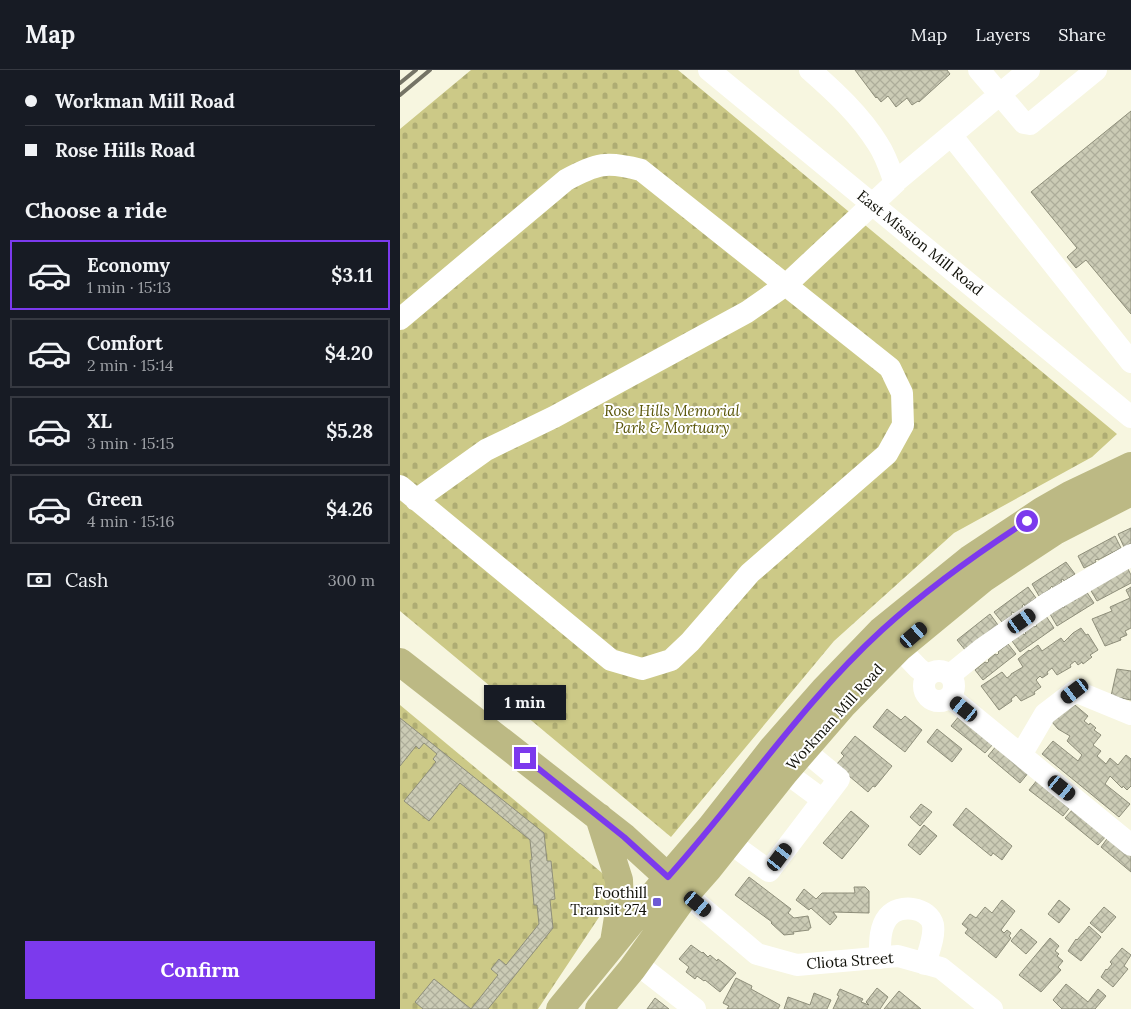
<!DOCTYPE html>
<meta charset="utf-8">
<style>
body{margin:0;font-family:Lora,serif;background:#242831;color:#f1f3f6;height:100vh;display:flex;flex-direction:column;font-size:19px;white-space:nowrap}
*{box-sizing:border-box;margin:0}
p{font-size:16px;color:#9ea1a6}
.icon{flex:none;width:28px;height:28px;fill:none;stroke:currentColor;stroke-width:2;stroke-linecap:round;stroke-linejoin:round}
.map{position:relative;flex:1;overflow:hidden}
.drawer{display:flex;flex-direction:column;background:#171b24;width:400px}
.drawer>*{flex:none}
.banner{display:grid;align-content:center;height:110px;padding:0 25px;background:#171b24}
.end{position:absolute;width:22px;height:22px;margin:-11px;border:6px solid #7c3aed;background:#fff;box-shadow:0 0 0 2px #fff}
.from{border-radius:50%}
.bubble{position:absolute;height:35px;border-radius:0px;background:#171b24;box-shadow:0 1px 4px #0004;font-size:16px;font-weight:700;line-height:35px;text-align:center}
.car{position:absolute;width:15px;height:30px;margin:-15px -8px;border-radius:6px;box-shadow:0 0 4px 1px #0007;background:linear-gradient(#222 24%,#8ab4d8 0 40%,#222 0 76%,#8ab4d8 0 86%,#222 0)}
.banner b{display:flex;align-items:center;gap:18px;height:48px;font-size:19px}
.banner b+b{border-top:1px solid #363941}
.banner i{width:12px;height:12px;background:#f1f3f6}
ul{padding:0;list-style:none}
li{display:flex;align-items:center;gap:15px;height:70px;margin:0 10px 8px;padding:0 15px;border:2px solid #363941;border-radius:0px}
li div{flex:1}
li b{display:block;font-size:19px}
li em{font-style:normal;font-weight:700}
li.current{border-color:#7c3aed}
li>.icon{width:45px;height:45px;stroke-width:1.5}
h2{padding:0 25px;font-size:22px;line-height:60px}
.pay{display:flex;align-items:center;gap:12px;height:55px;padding:0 25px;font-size:19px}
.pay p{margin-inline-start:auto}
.primary-button{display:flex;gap:10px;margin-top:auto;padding:10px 25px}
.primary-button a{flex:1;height:58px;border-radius:0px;background:#7c3aed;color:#fff;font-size:20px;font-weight:700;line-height:58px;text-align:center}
header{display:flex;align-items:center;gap:30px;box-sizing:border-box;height:70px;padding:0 25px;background:#171b24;border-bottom:1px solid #363941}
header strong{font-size:24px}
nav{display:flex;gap:28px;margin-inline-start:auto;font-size:18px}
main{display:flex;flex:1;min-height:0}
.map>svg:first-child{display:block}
.cemetery{fill:url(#cemetery-stones)}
.building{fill:url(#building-cross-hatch);stroke:#8e8e7a}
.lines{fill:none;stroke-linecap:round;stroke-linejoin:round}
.minor{stroke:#fff;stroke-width:22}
.major{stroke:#bcb984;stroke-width:28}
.rail{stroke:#757466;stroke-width:4}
.route{stroke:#7c3aed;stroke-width:6}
.poi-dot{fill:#6e5bd5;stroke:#fff;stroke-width:2}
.labels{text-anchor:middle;stroke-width:4;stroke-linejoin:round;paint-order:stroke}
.street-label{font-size:15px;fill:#101008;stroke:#fff}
.park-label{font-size:15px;font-style:italic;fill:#595507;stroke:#fff}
.poi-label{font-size:15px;fill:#101008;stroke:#fff;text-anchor:end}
</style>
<header>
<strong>Map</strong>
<nav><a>Map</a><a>Layers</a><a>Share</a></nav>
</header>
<main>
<section class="drawer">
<div class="banner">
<b><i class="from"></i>Workman Mill Road</b>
<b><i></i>Rose Hills Road</b>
</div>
<h2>Choose a ride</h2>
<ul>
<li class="current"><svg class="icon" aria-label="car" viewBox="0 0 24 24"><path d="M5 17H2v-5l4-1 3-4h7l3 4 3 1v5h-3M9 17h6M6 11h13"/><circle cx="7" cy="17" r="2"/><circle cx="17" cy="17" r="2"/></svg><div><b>Economy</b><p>1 min · 15:13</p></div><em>$3.11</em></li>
<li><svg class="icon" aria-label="car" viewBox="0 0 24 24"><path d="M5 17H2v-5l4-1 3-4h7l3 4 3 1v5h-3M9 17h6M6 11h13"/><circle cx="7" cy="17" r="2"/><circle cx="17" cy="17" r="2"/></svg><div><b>Comfort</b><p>2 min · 15:14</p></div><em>$4.20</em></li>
<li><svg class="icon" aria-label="car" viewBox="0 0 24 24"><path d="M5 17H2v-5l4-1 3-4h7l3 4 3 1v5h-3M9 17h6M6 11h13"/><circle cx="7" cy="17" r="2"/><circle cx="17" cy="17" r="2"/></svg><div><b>XL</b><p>3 min · 15:15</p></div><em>$5.28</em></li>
<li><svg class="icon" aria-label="car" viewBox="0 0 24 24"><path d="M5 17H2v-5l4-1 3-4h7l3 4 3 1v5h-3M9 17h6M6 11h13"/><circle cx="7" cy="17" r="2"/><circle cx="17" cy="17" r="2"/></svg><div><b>Green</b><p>4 min · 15:16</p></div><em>$4.26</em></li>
</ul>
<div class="pay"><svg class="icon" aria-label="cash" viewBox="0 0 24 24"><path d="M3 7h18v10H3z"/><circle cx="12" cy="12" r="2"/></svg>Cash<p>300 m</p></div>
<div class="primary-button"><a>Confirm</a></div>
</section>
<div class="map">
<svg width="731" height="939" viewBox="0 0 731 939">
<defs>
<pattern id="cemetery-stones" width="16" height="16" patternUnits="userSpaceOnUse" patternTransform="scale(1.25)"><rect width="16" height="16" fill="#ccc987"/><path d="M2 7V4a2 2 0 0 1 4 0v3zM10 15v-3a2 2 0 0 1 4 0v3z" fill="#aeac73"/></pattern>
<pattern id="building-cross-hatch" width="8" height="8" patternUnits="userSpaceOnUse" patternTransform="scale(1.25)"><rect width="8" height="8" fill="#cbcbb5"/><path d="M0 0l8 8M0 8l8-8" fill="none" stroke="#adad9a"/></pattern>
</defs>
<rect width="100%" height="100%" fill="#f7f6e0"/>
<path class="cemetery" d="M 71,0 L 278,0 L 717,364 L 692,387 L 554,463 L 434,571 L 271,767 L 0,541 L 0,59 Z
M 0,635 L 219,817 L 138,939 L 0,939 Z"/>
<path class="building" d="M 455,0 L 547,0 L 550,4 L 519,32 L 518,31 L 512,35 L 507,28 L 496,37 L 488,26 L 481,32 L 477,27 L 476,28 Z
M 731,41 L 731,244 L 686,190 L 676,198 L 667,187 L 677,178 L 631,122 Z
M 731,458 L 731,473 L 724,477 L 718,464 Z
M 715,466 L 721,478 L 698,490 L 698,489 L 695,490 L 696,492 L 684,498 L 678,486 Z
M 666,492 L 675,504 L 664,511 L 663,509 L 661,510 L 662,512 L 653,518 L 652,516 L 650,518 L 650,519 L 639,526 L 632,514 Z
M 728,499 L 731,505 L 731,513 L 697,531 L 690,519 Z
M 628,517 L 636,528 L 625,536 L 624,534 L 622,536 L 623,538 L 615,544 L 613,542 L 611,543 L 612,545 L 602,552 L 594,542 Z
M 731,517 L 731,558 L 725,561 L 727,565 L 720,568 L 721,570 L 705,576 L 692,549 L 712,541 L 710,537 L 730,528 L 726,520 Z
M 686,521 L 694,533 L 657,556 L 650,544 L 662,537 L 663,538 L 665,537 L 664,535 L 673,530 L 674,531 L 676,530 L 675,528 Z
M 590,544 L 598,555 L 566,581 L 557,570 Z
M 646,546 L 654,558 L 620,582 L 612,571 L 623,563 L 624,565 L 626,563 L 625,562 L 633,556 L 634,557 L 637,556 L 635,554 Z
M 681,558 L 686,565 L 688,564 L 698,580 L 690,585 L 692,587 L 683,594 L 682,592 L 678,595 L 675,591 L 670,595 L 671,597 L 657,605 L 652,598 L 647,602 L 648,604 L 642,608 L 640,606 L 636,610 L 641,617 L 634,622 L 635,624 L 621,631 L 616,625 L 611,629 L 612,631 L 599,640 L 581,616 L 602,602 L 607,608 L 611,605 L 611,604 L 623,597 L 618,589 L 629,580 L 630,581 L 638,575 L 642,581 L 661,568 L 664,572 L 673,563 Z
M 608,574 L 616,584 L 583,610 L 575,600 L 585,592 L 587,593 L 589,591 L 588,590 L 595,584 L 597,585 L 599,583 L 598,582 Z
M 717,599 L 731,601 L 731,630 L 711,626 Z
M 669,630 L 688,646 L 684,651 L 689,655 L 690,653 L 696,658 L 694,660 L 701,665 L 693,675 L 701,681 L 697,686 L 706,694 L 710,688 L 718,695 L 726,685 L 731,689 L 731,716 L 727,720 L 723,716 L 722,718 L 710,706 L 705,714 L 730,734 L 719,747 L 642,684 L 653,671 L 678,691 L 682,685 L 667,671 L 670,666 L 658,659 L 652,652 Z
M 487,639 L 501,650 L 505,646 L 522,660 L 505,682 L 473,657 Z
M 560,645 L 594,673 L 585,683 L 551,656 Z
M 0,648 L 144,763 L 147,791 L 151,791 L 155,829 L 150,830 L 153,858 L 88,939 L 23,939 L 15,932 L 34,909 L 71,939 L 98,905 L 91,899 L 99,889 L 106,895 L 139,854 L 137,835 L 134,835 L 130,790 L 132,790 L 130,770 L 60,713 L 29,751 L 4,731 L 36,692 L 33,689 L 37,684 L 24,673 L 19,679 L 16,676 L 0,696 Z
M 537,659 L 562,679 L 552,692 L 527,672 Z
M 455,666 L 492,696 L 475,717 L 473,716 L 468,722 L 436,695 L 444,686 L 441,683 Z
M 597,675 L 629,702 L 620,713 L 588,686 Z
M 638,709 L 671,736 L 663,746 L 629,720 Z
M 521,734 L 532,742 L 520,756 L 510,747 Z
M 566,738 L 612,776 L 602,790 L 593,783 L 591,786 L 553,755 Z
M 674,738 L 707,765 L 698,775 L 665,748 Z
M 451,741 L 469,756 L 442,789 L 423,773 Z
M 524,755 L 537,766 L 520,785 L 508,775 Z
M 709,766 L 731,786 L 731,802 L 701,777 Z
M 349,807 L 391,839 L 388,843 L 394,848 L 408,846 L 411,858 L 409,858 L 409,860 L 393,862 L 394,864 L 384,865 L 371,853 L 372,852 L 335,825 Z
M 454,817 L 465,817 L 469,821 L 469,843 L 433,842 L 437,847 L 430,855 L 411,838 L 409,840 L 396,830 L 404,819 L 416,829 L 422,823 L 455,823 Z
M 602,830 L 615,841 L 601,860 L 604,863 L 607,860 L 611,863 L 609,866 L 611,868 L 596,888 L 565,863 L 568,859 L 562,854 L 570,844 L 576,848 L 585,837 L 592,843 Z
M 659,830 L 670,839 L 659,853 L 648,844 Z
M 704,837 L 716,847 L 702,863 L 690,853 Z
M 689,856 L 701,867 L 681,891 L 668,881 L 676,869 L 677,870 Z
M 621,859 L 637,872 L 626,884 L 611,871 Z
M 650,868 L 659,876 L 655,881 L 659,884 L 657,886 L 663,891 L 658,897 L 661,900 L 641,922 L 619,905 Z
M 291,875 L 302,883 L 303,882 L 308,887 L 310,885 L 317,891 L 318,889 L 336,903 L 320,922 L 305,910 L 304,911 L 297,906 L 295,909 L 286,902 L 289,897 L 279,889 Z
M 722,878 L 731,885 L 724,896 L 728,899 L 713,917 L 701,907 L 706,899 L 707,900 L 712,894 L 710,892 Z
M 336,908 L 352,916 L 351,919 L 380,935 L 378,939 L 327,939 L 329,936 L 323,933 Z
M 666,914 L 688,932 L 698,919 L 706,926 L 695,939 L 662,939 L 653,930 Z
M 477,918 L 488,927 L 480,939 L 433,939 L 439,926 L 437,925 L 440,919 L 463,929 L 461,932 L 469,935 L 466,932 Z
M 499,921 L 521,939 L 484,939 Z
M 414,923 L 431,930 L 427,939 L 384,939 L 388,927 L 410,935 Z
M 255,928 L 269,939 L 247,939 Z"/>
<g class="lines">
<path class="minor" d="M 309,0 L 731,347
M 579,0 L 624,53 L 630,54 L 696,0
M 551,65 L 731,292
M 495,112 L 629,0
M 0,249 L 166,110 C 197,93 207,91 241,100 L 490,298 L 502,323 L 503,355 L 487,384 L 350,503 L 290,572 L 271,590 L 242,599 L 211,590 L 0,416
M 16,430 L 86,380 L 154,347 L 347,242 L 387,214 L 495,113 C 490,99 486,86 478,74 C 460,45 435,22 410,0
M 499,578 L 518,598 L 528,606
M524 616a15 15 0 1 1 30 0a15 15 0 1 1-30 0Z
M 550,605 L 582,579 L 648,533 L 731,485
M 550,627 L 731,775
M 621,685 L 645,644 L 675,621 L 731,644
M 385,702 L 423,730
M 329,772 L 369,801 L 439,709 L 404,680
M 286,824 L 357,884 L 397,895 L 498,886 L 541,898 L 592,939
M 480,888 C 480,874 479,858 488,847 C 499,833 529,837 533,855 C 535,867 528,883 525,894
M 236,893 L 295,939"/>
<path class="major" d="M 0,592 L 224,767 L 281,819
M 199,747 L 219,810 L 220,835 L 214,872
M 160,939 L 268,807 L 311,757 L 373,678 L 424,620 L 481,561 L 570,489 L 642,441 L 670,425 L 731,396
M 199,939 L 232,899 L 286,824 L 308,799 L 385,702 L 442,636 L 499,578 L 584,508 L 655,461 L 731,422"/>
<path class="rail" d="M 0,13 L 16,0
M 0,25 L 30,0"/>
</g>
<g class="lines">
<path class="route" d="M 125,688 L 224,767 L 268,807 C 341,726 401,634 482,560 C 527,519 576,484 627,451"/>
</g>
<rect class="poi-dot" x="252" y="827" width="10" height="10" rx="2.5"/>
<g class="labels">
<g class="street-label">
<text transform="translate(520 173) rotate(39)" y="5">East Mission Mill Road</text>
<text transform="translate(435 647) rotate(-48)" y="5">Workman Mill Road</text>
<text transform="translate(450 891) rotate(-4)" y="5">Cliota Street</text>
</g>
<g class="park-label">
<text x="272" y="346">Rose Hills Memorial<tspan x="272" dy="17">Park &amp; Mortuary</tspan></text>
</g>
<g class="poi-label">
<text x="247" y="828">Foothill<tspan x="247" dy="17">Transit 274</tspan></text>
</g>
</g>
</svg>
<i class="end from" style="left:627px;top:451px"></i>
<i class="end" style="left:125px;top:688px"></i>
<div class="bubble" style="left:84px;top:615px;width:82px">1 min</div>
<i class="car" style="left:622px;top:551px;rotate:55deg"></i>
<i class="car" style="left:514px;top:565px;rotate:49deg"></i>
<i class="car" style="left:675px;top:621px;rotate:233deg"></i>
<i class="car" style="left:564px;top:639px;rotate:309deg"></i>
<i class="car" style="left:662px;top:718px;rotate:129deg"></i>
<i class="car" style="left:380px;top:787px;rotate:37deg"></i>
<i class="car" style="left:298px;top:834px;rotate:130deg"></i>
</div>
</main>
